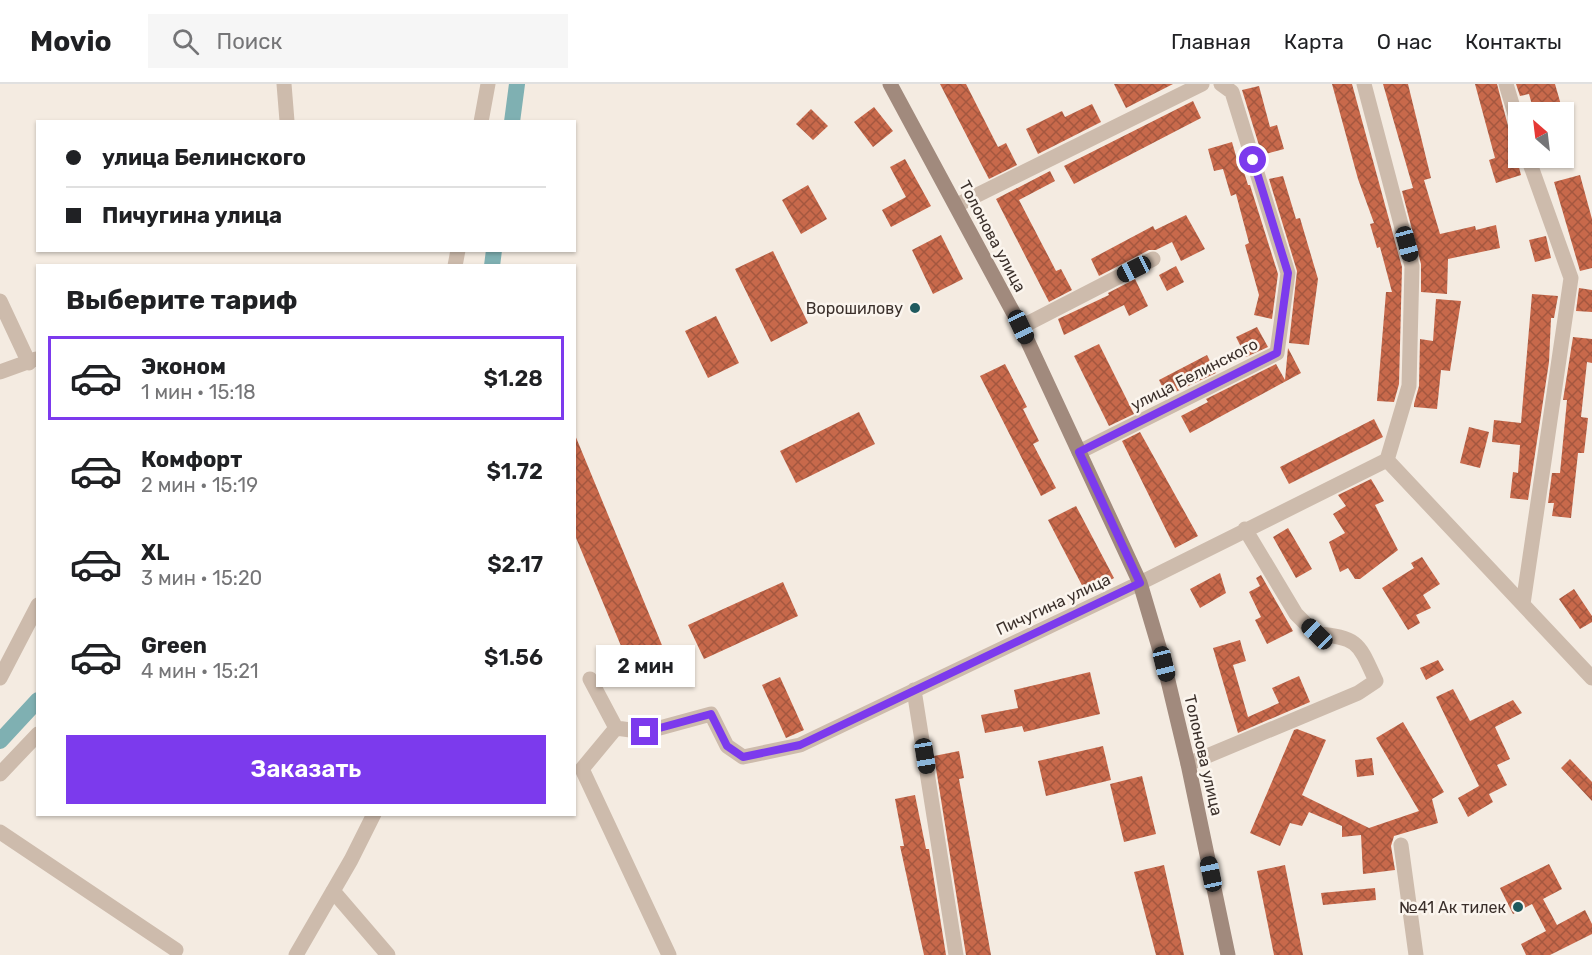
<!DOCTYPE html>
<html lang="ru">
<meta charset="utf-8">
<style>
body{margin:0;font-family:Rubik,sans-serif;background:#f6f6f6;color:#202124;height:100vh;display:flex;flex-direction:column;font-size:22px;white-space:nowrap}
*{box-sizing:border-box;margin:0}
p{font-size:20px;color:#757577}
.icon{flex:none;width:33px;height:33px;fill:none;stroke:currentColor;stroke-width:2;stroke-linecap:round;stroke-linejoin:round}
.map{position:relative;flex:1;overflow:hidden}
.panel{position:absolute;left:36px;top:180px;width:540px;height:552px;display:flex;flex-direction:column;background:#fff;border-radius:0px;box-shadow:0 2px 4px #0004}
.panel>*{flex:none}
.banner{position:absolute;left:36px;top:36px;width:540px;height:132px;border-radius:0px;box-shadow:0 2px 4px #0004;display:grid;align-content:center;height:132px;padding:0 30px;background:#fff}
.needle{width:39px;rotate:332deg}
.controls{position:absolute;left:1508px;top:18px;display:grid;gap:12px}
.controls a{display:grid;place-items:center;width:66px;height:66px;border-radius:0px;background:#fff;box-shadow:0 2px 4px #0004;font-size:30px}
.end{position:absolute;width:27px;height:27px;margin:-14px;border:8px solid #7c3aed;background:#fff;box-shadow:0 0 0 3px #fff}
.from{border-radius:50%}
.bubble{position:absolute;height:42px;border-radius:0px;background:#fff;box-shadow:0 2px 4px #0004;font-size:20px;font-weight:600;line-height:42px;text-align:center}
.car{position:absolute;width:18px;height:36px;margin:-18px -9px;border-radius:8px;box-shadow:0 0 4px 2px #0007;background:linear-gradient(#222 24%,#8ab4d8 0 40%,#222 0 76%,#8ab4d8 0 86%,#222 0)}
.banner b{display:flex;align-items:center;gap:21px;height:57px;font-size:22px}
.banner b+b{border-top:2px solid #e0e0e0}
.banner i{width:15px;height:15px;background:#202124}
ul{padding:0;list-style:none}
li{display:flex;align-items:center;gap:18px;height:84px;margin:0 12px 9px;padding:0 18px;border:3px solid transparent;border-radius:0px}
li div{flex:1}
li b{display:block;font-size:22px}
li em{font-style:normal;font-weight:600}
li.selected{border-color:#7c3aed}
li>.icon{width:54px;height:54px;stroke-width:1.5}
h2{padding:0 30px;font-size:27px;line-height:72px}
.action{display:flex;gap:12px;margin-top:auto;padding:12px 30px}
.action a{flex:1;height:69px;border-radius:0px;background:#7c3aed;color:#fff;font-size:24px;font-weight:600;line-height:69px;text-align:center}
header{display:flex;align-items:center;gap:36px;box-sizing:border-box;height:84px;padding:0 30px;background:#fff;border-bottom:2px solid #e0e0e0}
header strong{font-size:28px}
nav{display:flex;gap:33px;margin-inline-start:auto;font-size:21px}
.search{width:420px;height:54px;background:#f6f6f6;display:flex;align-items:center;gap:15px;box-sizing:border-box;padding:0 21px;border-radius:0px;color:#757577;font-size:22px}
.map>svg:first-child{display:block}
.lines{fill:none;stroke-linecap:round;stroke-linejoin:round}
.canal{stroke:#7fb0b2;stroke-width:16}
.building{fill:url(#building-cross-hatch)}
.minor{stroke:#cdbbac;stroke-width:15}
.secondary{stroke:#a18a7d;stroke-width:15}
.route{stroke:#7c3aed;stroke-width:8}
.poi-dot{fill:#1f5a5e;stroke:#fbf5ee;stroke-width:2}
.labels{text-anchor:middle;stroke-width:5;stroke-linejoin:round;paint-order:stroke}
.street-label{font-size:16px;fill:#3b302b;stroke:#fbf5ee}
.poi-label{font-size:16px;fill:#3b302b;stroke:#fbf5ee;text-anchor:end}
</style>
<header>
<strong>Movio</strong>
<div class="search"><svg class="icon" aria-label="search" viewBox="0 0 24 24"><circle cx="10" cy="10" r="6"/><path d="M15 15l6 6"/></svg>Поиск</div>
<nav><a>Главная</a><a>Карта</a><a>О нас</a><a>Контакты</a></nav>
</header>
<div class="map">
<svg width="1592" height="871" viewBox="0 0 1592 871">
<defs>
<pattern id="building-cross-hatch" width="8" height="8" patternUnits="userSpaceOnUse" patternTransform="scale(1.5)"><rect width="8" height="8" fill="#c8694b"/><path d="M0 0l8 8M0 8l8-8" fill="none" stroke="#a4573f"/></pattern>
</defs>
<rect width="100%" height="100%" fill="#f4ebe1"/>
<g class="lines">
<path class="canal" d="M 512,38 L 517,0
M 492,182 L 494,166
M 0,657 L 38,616"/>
</g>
<path class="building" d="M 940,0 L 966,0 L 998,63 L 1006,59 L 1017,81 L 989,95 Z
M 1114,0 L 1173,0 L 1126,24 Z
M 1332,0 L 1352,0 L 1402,183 L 1399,300 L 1394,318 L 1377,317 L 1386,208 L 1392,208 L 1380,163 L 1377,164 L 1370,140 L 1374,139 L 1358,95 Z
M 1383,0 L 1408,0 L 1431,94 L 1424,96 L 1440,150 L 1475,142 L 1476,146 L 1496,141 L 1500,164 L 1448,175 L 1447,210 L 1421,208 L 1421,180 L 1402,107 L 1413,104 Z
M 1475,0 L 1497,0 L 1521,91 L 1496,99 L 1489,76 L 1495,74 Z
M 1516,0 L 1555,0 L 1563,28 L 1534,28 L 1529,10 L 1520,12 Z
M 1259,2 L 1270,43 L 1277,41 L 1284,65 L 1262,71 L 1242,6 Z
M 1193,17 L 1201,34 L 1074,100 L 1064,82 Z
M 1092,20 L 1101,38 L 1038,70 L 1026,45 L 1062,27 L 1065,33 Z
M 874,23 L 893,47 L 873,63 L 854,38 Z
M 811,25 L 828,42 L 813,56 L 796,40 Z
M 1232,58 L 1240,86 L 1243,85 L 1248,101 L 1250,101 L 1278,190 L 1272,235 L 1254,231 L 1259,211 L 1245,161 L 1249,159 L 1236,110 L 1231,112 L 1223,85 L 1214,87 L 1208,65 Z
M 905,75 L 931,122 L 891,143 L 882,126 L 906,113 L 890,83 Z
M 1050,87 L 1055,97 L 1019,116 L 1056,187 L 1061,185 L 1072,206 L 1049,218 L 996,115 Z
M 1580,91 L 1592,135 L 1592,184 L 1580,187 L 1554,98 Z
M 1283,92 L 1296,135 L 1300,134 L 1318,195 L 1309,261 L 1289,259 L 1297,187 L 1269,95 Z
M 808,101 L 827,135 L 801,150 L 782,116 Z
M 1186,131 L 1205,165 L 1181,177 L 1172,158 L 1156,166 L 1149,166 L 1099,192 L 1091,175 L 1153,142 L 1155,146 Z
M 941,151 L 963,195 L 933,210 L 912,166 Z
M 1546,152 L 1551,174 L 1535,178 L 1529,156 Z
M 773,167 L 808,239 L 771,258 L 735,185 Z
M 1176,182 L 1184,198 L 1167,207 L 1159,191 Z
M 1135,195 L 1148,222 L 1129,232 L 1124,221 L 1064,251 L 1058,235 L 1109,211 L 1108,209 Z
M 1579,204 L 1592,206 L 1592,228 L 1576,227 Z
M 1532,210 L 1558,212 L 1554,234 L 1551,234 L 1549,278 L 1528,416 L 1510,414 L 1513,388 L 1518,389 L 1520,361 L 1492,358 L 1494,336 L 1521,339 Z
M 1436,215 L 1461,217 L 1450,287 L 1441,286 L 1437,325 L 1414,323 L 1414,320 L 1419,302 L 1420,255 L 1433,257 Z
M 716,232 L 739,279 L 708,294 L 685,247 Z
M 1257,243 L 1268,263 L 1246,273 L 1236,253 Z
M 1573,253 L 1592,255 L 1592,279 L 1587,278 L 1581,333 L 1588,334 L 1584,369 L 1578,369 L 1571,434 L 1552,432 L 1554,419 L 1548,419 L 1552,389 L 1560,389 L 1567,316 L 1563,316 Z
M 1099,260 L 1134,330 L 1109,342 L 1074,272 Z
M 1288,264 L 1301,289 L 1190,349 L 1181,332 L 1208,318 L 1206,315 L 1276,280 L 1285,296 Z
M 1207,271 L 1216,289 L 1167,312 L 1159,296 Z
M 1005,280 L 1027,323 L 1023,325 L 1039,357 L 1033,360 L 1056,404 L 1041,412 L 980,292 Z
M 859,328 L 875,360 L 796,399 L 780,367 Z
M 1374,335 L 1383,353 L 1289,400 L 1280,383 Z
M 1469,343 L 1489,348 L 1480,384 L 1460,379 Z
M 1140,348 L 1198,452 L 1175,464 L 1122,357 Z
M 575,351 L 671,583 L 636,598 L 574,449 Z
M 1371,395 L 1384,417 L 1375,421 L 1398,466 L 1360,495 L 1355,495 L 1348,484 L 1340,488 L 1329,458 L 1345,449 L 1333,430 L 1346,422 L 1338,411 Z
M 1076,422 L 1114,494 L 1086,509 L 1048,436 Z
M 1288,444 L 1312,485 L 1296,494 L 1273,453 Z
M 1422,473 L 1440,500 L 1423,511 L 1431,524 L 1416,531 L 1420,539 L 1408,546 L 1382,504 L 1414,484 L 1411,479 Z
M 1220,489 L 1226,509 L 1200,524 L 1190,505 Z
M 1261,491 L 1293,547 L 1267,560 L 1255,536 L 1261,533 L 1249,508 L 1260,502 L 1256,494 Z
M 783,498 L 798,532 L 704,575 L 688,541 Z
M 1574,505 L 1592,532 L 1592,538 L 1580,545 L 1559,515 Z
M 1240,556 L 1246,577 L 1233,581 L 1248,633 L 1279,619 L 1272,604 L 1299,592 L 1310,618 L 1238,649 L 1213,564 Z
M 1438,576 L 1444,586 L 1426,596 L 1420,584 Z
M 1090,588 L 1100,630 L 1024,648 L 1022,642 L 985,649 L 981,631 L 1018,624 L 1014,606 Z
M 780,593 L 804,646 L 786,654 L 762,601 Z
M 1453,605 L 1470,637 L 1513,616 L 1522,629 L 1495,643 L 1510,675 L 1497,681 L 1507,701 L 1489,710 L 1493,718 L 1468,733 L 1458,714 L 1479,702 L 1436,613 Z
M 1403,638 L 1444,708 L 1432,715 L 1438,739 L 1394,752 L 1391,762 L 1395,786 L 1363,790 L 1361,751 L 1342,753 L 1342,742 L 1309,728 L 1302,742 L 1290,739 L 1280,762 L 1250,749 L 1294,646 L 1297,645 L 1326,656 L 1302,711 L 1369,744 L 1419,727 L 1376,654 Z
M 1103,662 L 1111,696 L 1046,712 L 1038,677 Z
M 959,667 L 964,694 L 959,695 L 991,871 L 966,871 L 934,672 Z
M 1372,674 L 1374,691 L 1357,693 L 1355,676 Z
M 1570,675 L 1592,698 L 1592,717 L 1561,684 Z
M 1142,692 L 1156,750 L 1124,758 L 1110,700 Z
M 915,711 L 926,765 L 929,765 L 946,871 L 924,871 L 900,762 L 904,762 L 895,715 Z
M 1549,780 L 1562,805 L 1543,815 L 1557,841 L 1585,826 L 1592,840 L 1592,850 L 1550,871 L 1526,871 L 1521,860 L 1546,847 L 1532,820 L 1513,830 L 1500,804 Z
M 1164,781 L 1175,830 L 1184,871 L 1156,871 L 1134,788 Z
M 1285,781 L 1303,871 L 1274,871 L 1257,787 Z
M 1375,804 L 1376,816 L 1323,821 L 1321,809 Z"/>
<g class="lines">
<path class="minor" d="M 284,0 L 287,37
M 1364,0 L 1412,182 L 1409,302 L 1387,376
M 1506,0 L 1518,40
M 481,38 L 488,0
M 957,121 L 1202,0
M 455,182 L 458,166
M 0,217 L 29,279
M 1021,243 L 1153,175
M 0,288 L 36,275
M 1079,368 L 1277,269 L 1288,189 L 1232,8 L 1221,0
M 1387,376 L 1592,594
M 1523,520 L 1571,194 L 1528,74
M 0,594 L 38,521
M 590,595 L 616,644 L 645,648 L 711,630 L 727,662 L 743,673 L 800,661 L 1140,499 L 1387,376
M 914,606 L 956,871
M 616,644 L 582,685 L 669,871
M 1188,680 L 1358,609 L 1376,597 C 1359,560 1359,553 1316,550 L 1296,530 L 1245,445
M 0,690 L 38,650
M 0,748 L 176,866
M 1401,761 L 1416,871
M 333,807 L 388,871
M 296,871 L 351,776 L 374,730"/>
<path class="secondary" d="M 890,0 L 1021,243 L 1140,499 L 1164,580 L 1188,680 L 1228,871"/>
</g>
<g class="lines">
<path class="route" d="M 645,648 L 711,630 L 727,662 L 743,673 L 800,661 L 1140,499 L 1079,368 L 1277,269 L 1288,189 L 1253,76"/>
</g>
<g class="poi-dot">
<circle cx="915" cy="224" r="6"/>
<circle cx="1518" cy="823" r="6"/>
</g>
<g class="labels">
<g class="street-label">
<text transform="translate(993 152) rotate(62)" y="6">Толонова улица</text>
<text transform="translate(1194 290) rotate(-27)" y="6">улица Белинского</text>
<text transform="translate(1053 520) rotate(-25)" y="6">Пичугина улица</text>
<text transform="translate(1204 671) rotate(77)" y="6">Толонова улица</text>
</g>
<g class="poi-label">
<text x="903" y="230">Ворошилову</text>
<text x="1506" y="829">№41 Ак тилек</text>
</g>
</g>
</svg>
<div class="controls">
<a><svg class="needle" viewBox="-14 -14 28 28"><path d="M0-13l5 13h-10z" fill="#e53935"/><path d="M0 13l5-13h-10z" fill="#757577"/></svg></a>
</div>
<i class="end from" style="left:1253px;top:76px"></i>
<i class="end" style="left:645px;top:648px"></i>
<div class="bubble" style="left:596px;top:561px;width:99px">2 мин</div>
<i class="car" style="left:1407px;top:160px;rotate:165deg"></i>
<i class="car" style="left:1134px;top:185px;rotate:243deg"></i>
<i class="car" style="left:1021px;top:243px;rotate:155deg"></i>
<i class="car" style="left:1317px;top:550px;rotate:314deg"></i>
<i class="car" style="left:1164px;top:580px;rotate:166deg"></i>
<i class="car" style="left:925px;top:672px;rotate:171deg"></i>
<i class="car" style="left:1211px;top:790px;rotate:348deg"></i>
<div class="banner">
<b><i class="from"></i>улица Белинского</b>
<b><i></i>Пичугина улица</b>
</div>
<section class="panel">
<h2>Выберите тариф</h2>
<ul>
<li class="selected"><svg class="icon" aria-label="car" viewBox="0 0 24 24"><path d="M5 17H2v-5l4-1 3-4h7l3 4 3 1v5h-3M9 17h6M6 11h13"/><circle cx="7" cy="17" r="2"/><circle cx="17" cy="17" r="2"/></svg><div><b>Эконом</b><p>1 мин · 15:18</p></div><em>$1.28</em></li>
<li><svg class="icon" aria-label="car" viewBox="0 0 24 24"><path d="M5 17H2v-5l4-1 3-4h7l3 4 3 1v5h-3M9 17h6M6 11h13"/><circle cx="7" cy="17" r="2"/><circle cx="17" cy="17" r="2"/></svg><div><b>Комфорт</b><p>2 мин · 15:19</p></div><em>$1.72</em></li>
<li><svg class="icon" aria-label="car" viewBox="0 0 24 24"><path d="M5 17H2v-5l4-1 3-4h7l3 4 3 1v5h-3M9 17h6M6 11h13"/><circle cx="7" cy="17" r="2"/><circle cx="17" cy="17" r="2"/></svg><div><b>XL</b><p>3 мин · 15:20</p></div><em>$2.17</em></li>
<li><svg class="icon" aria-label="car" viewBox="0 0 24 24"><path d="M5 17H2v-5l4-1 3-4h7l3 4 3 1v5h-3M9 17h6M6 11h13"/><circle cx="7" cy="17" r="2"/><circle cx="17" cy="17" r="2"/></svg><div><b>Green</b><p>4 мин · 15:21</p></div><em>$1.56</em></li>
</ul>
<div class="action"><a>Заказать</a></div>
</section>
</div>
